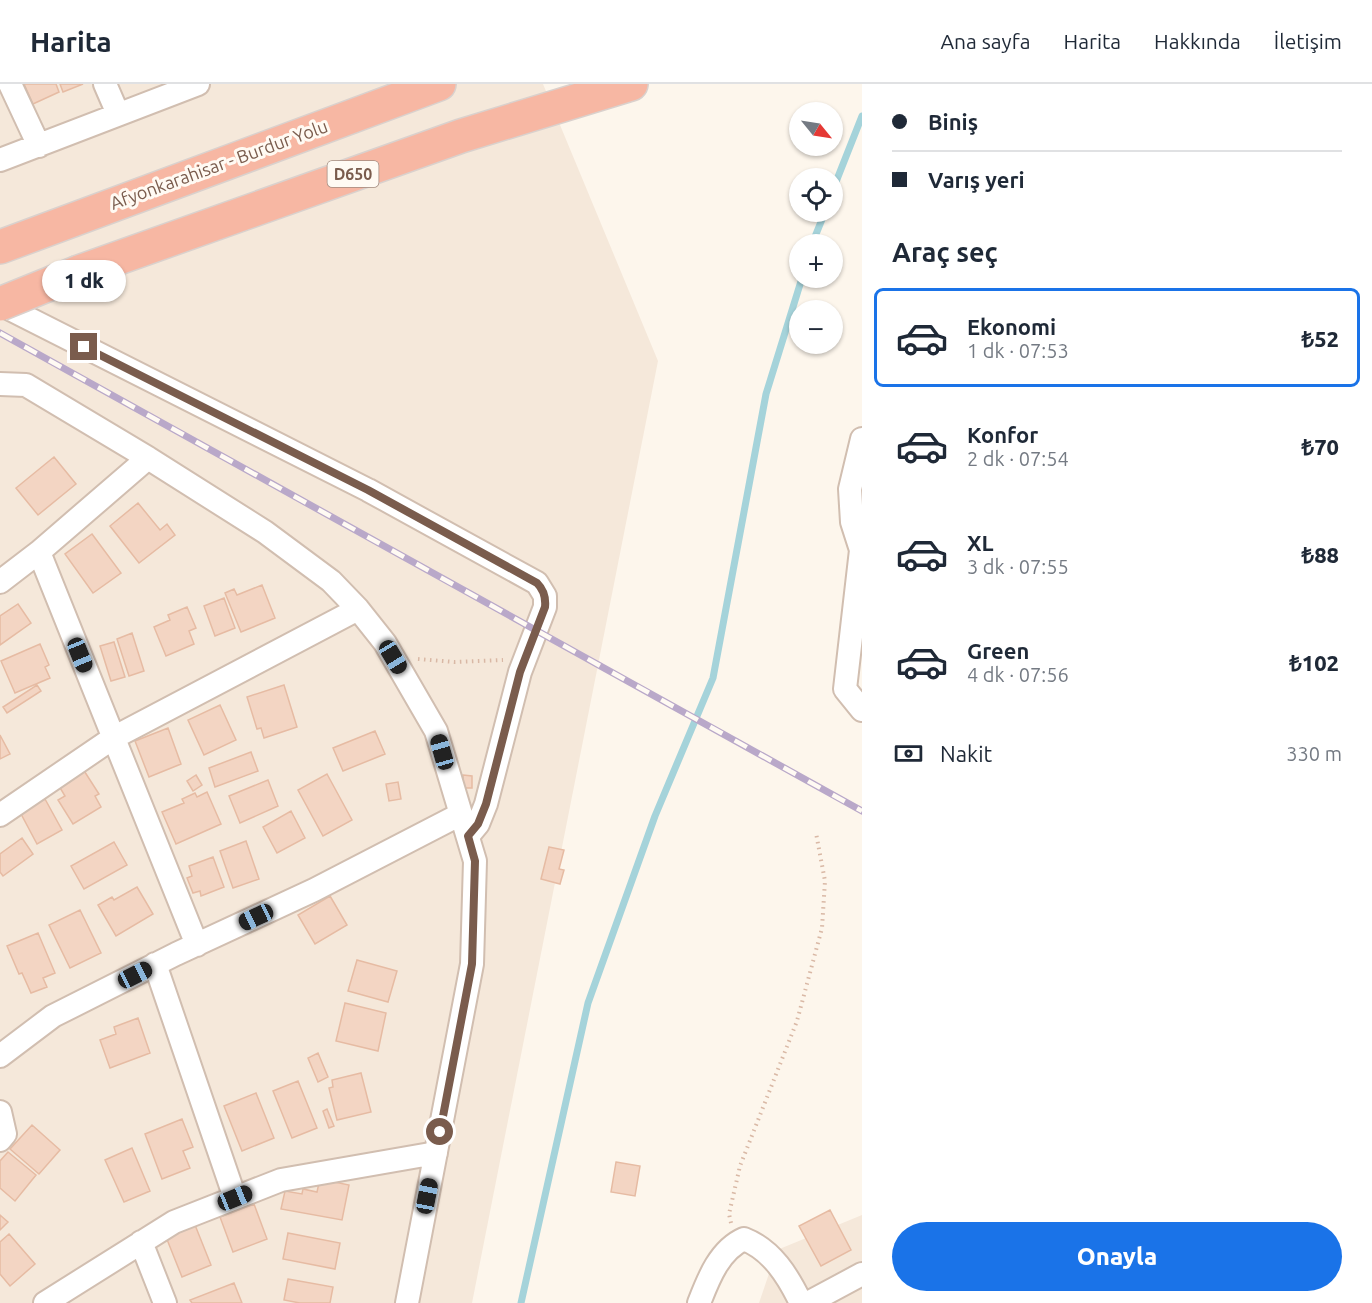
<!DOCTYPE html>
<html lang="tr">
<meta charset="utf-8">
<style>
body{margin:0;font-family:Ubuntu,sans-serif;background:#f6f6f7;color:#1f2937;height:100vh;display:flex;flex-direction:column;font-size:22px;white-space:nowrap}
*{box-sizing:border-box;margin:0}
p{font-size:20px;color:#747a83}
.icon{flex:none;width:33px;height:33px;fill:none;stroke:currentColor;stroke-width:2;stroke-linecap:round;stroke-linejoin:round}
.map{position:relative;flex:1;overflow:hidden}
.panel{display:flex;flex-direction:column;background:#fff;width:510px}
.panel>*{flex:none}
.guide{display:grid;align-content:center;height:132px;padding:0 30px;background:#fff}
.needle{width:39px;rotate:120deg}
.tools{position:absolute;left:789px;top:18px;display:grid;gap:12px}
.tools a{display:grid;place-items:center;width:54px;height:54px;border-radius:50%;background:#fff;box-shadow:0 2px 4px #0004;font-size:30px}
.end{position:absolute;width:27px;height:27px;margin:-14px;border:8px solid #7a5c4d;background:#fff;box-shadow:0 0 0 3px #fff}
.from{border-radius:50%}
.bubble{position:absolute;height:42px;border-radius:21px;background:#fff;box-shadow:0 2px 4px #0004;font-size:20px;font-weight:800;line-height:42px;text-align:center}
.car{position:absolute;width:18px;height:36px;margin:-18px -9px;border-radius:8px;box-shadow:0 0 4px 2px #0007;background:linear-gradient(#222 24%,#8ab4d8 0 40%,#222 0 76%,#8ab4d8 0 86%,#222 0)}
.guide b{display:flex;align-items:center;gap:21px;height:57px;font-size:22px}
.guide b+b{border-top:2px solid #e0e1e3}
.guide i{width:15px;height:15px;background:#1f2937}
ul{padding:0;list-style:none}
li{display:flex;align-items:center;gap:18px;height:99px;margin:0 12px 9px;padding:0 18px;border:3px solid transparent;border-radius:9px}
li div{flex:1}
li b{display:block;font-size:22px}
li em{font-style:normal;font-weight:800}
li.current{border-color:#1a73e8}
li>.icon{width:54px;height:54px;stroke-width:1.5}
h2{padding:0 30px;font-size:27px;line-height:72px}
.pay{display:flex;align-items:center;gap:15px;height:66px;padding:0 30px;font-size:22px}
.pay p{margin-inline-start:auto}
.cta{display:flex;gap:12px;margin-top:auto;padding:12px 30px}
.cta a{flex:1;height:69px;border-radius:36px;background:#1a73e8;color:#fff;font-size:24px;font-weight:800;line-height:69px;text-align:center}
header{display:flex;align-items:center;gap:36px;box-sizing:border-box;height:84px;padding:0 30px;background:#fff;border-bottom:2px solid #e0e1e3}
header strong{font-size:28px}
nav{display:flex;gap:33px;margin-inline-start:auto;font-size:21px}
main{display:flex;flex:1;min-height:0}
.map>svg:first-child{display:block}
.residential{fill:#f5e8da}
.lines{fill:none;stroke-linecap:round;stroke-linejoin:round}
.stream{stroke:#a5d3da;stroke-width:7}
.building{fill:#f3d5c3;stroke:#e6bba3;stroke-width:1.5}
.minor-casing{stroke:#d1beb0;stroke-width:26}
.highway-casing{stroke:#dad1cd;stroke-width:36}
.path{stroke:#d9b8a5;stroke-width:4;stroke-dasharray:1.5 4.5;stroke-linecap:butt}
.minor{stroke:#fff;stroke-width:22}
.highway{stroke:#f7b7a3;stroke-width:33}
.rail-casing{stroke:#b9a8c9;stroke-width:7}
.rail{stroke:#fffaf3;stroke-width:4.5;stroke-dasharray:14;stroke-linecap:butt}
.highway-bridge-casing{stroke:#dad1cd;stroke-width:36;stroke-linecap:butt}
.highway-bridge{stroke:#f7b7a3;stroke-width:33}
.route{stroke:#7a5c4d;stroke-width:8}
.labels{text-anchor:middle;stroke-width:6;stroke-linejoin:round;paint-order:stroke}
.shield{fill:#fffaf3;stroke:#a28b7f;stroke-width:1.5}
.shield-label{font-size:16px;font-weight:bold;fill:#7a5c4d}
.street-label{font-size:18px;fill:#7a5c4d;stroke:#fffaf3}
</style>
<header>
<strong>Harita</strong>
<nav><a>Ana sayfa</a><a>Harita</a><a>Hakkında</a><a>İletişim</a></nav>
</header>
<main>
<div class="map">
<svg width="862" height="1219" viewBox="0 0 862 1219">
<rect width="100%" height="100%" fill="#fdf6ec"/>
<path class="residential" d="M 0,0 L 543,0 L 658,277 L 472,1219 L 0,1219 Z
M 862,1131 L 862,1219 L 759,1219 L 777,1166 Z"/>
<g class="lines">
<path class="stream" d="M 832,108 L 862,32
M 812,160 L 825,128
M 521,1219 L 588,919 L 655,732 L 713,594 L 766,310 L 802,194"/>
</g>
<path class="building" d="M 24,0 L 56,0 L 59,8 L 33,20 Z
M 60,0 L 83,0 L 63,8 Z
M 54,373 L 76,400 L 38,431 L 16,404 Z
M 138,419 L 160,446 L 167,440 L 175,451 L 139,479 L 110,442 Z
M 92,450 L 121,489 L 93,509 L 65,470 Z
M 262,501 L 275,534 L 241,548 L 225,509 L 234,505 L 237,511 Z
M 224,514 L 235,544 L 215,552 L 204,522 Z
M 18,520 L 31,539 L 0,561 L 0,532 Z
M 187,523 L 196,544 L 189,547 L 194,560 L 166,572 L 154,543 L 170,536 L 168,531 Z
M 132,549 L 144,587 L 129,592 L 117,555 Z
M 114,558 L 125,593 L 111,597 L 100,562 Z
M 40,560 L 49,581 L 45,583 L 50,594 L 15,609 L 1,577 Z
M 37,601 L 41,607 L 7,629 L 3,623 Z
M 284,601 L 297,643 L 264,654 L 261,644 L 257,645 L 247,613 Z
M 220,621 L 236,656 L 204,671 L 188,636 Z
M 168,644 L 181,680 L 149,693 L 135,657 Z
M 375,647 L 385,670 L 343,687 L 333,664 Z
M 0,651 L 10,670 L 0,675 Z
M 251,668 L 258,687 L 215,703 L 209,684 Z
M 81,682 L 99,710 L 95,712 L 101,723 L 73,740 L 58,716 L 65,712 L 56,697 Z
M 327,690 L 352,736 L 323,752 L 298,706 Z
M 196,691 L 202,701 L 193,707 L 187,697 Z
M 463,691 L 472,692 L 472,704 L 463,704 Z
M 268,696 L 278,722 L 240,739 L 229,712 Z
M 398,698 L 401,715 L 389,717 L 386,700 Z
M 207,708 L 221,740 L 176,760 L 162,728 L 184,719 L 182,715 L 195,709 L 197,713 Z
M 45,715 L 62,746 L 37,760 L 20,728 Z
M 291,727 L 305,754 L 277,769 L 263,743 Z
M 22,754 L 33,770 L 3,792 L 0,788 L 0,770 Z
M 246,757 L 259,795 L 233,804 L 220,767 Z
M 114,758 L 127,781 L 84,805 L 71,782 Z
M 549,763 L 564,766 L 559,785 L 564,786 L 560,800 L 541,795 Z
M 213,773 L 224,803 L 201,812 L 200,807 L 193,809 L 187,794 L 192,792 L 189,782 Z
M 137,803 L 153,830 L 116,852 L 98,821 L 112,813 L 114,816 Z
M 330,812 L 347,841 L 315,860 L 298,831 Z
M 80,826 L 101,869 L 70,884 L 49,841 Z
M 38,849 L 55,889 L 43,894 L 47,903 L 31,909 L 22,889 L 19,890 L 7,862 Z
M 357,876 L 397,887 L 388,918 L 348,907 Z
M 345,919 L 386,929 L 378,967 L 336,957 Z
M 138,934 L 150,969 L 110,984 L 100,956 L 116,950 L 114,943 Z
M 318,969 L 328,993 L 318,998 L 308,974 Z
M 361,989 L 371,1028 L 337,1036 L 329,1004 L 333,1003 L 332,996 Z
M 298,997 L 317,1044 L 292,1054 L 273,1007 Z
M 256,1009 L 274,1054 L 242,1067 L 224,1022 Z
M 327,1025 L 334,1042 L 329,1044 L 323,1027 Z
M 182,1035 L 193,1063 L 183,1067 L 190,1084 L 162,1095 L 145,1050 Z
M 32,1041 L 60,1066 L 39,1090 L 10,1065 Z
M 132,1064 L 150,1107 L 124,1118 L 105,1076 Z
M 8,1068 L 36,1091 L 15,1117 L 0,1104 L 0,1077 Z
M 616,1078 L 640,1082 L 635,1112 L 611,1108 Z
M 325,1096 L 349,1101 L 342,1136 L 281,1125 L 285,1107 L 302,1110 L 303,1105 L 317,1108 L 319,1099 L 324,1100 Z
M 254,1120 L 267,1155 L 233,1168 L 220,1133 Z
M 830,1126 L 851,1166 L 821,1182 L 799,1142 Z
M 0,1131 L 8,1138 L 0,1146 Z
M 195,1141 L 211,1181 L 182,1193 L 166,1153 Z
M 288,1149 L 340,1159 L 335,1185 L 283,1175 Z
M 9,1150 L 35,1180 L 10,1202 L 0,1190 L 0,1158 Z
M 288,1195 L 333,1203 L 330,1219 L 300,1219 L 284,1216 Z
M 234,1199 L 242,1219 L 192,1219 L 190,1216 Z"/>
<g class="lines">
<g class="minor-casing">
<path id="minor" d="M 10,0 L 39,62
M 105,0 L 118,30
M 0,76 L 198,0
M 0,220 L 368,406 L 537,499 L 545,512 L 545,523 L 520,588 L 486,720 L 478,740 L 468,752
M 0,300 L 26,301 L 148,374 L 265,448 L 331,497 L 358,525 L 385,559 L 436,647 L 475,777 L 472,880 L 407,1219
M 862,355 L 850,405 L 852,438 L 861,466 L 845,605 L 862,626
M 148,374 L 39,468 L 197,861
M 0,498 L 39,468
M 0,731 L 113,654 L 358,525
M 155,880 L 235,1114
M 0,972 L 53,932 L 176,870 L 314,806 L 461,730
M 0,1028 L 5,1050 L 0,1056
M 141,1158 L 165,1219
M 45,1219 L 174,1138 L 281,1096 L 436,1069
M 699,1219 C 708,1196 719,1166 744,1155 C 772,1166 788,1192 801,1219
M 808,1219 L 862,1190"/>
</g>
<g class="highway-casing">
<path id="highway" d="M 0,163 L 439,0
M 79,188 L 461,52 L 631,0"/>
</g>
<path class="path" d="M 418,575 L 454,578 L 503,576
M 731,1139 L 729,1130 L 740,1082 L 797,937 L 822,844 L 825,797 L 816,749"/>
<use href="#minor" class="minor"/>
<use href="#highway" class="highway"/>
<g class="rail-casing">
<path id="rail" d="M 0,249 L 862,727"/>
</g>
<use href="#rail" class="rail"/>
<g class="highway-bridge-casing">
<path id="highway-bridge" d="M 0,220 L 79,188"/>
</g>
<use href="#highway-bridge" class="highway-bridge"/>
</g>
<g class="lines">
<path class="route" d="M 84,263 L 368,406 L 537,499 C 544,506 546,513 545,523 L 520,588 L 486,720 L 478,740 L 468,752 L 475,777 L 472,880 L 440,1048"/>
</g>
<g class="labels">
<rect class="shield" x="327.5" y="77" width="51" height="26" rx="4.5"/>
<g class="shield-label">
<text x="353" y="96">D650</text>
</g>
<g class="street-label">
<text transform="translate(219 81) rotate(-20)" y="6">Afyonkarahisar - Burdur Yolu</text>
</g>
</g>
</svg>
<div class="tools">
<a><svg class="needle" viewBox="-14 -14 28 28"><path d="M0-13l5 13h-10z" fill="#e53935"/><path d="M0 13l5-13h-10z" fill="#747a83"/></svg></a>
<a><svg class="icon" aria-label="locate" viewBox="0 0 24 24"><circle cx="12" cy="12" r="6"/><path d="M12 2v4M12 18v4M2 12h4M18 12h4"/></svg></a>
<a>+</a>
<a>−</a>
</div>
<i class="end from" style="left:440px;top:1048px"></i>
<i class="end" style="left:84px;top:263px"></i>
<div class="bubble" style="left:42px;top:176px;width:84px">1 dk</div>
<i class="car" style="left:80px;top:571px;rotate:158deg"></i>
<i class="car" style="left:393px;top:573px;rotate:149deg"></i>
<i class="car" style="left:442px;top:668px;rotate:344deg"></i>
<i class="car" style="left:256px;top:833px;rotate:245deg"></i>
<i class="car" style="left:135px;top:891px;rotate:63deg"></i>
<i class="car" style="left:427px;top:1112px;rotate:11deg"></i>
<i class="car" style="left:235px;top:1114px;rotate:68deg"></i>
</div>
<section class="panel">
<div class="guide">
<b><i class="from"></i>Biniş</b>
<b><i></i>Varış yeri</b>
</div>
<h2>Araç seç</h2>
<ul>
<li class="current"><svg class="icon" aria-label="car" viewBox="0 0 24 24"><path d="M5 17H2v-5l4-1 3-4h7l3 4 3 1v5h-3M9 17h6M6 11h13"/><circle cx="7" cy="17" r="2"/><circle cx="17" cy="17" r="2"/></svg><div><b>Ekonomi</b><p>1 dk · 07:53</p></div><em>₺52</em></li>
<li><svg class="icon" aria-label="car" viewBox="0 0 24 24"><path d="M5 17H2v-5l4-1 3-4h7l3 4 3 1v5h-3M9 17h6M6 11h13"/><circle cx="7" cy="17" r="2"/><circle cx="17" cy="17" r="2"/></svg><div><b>Konfor</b><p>2 dk · 07:54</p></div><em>₺70</em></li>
<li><svg class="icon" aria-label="car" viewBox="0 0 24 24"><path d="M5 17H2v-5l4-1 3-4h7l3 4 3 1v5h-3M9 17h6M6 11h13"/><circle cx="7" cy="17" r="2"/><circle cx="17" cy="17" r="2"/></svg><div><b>XL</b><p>3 dk · 07:55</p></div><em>₺88</em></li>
<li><svg class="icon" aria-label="car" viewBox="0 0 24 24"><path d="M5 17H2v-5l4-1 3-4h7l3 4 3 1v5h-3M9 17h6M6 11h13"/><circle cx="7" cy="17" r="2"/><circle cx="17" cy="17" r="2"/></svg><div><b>Green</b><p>4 dk · 07:56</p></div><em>₺102</em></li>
</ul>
<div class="pay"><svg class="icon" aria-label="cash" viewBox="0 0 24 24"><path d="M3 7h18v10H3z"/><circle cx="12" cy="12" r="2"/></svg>Nakit<p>330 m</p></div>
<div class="cta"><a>Onayla</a></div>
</section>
</main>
